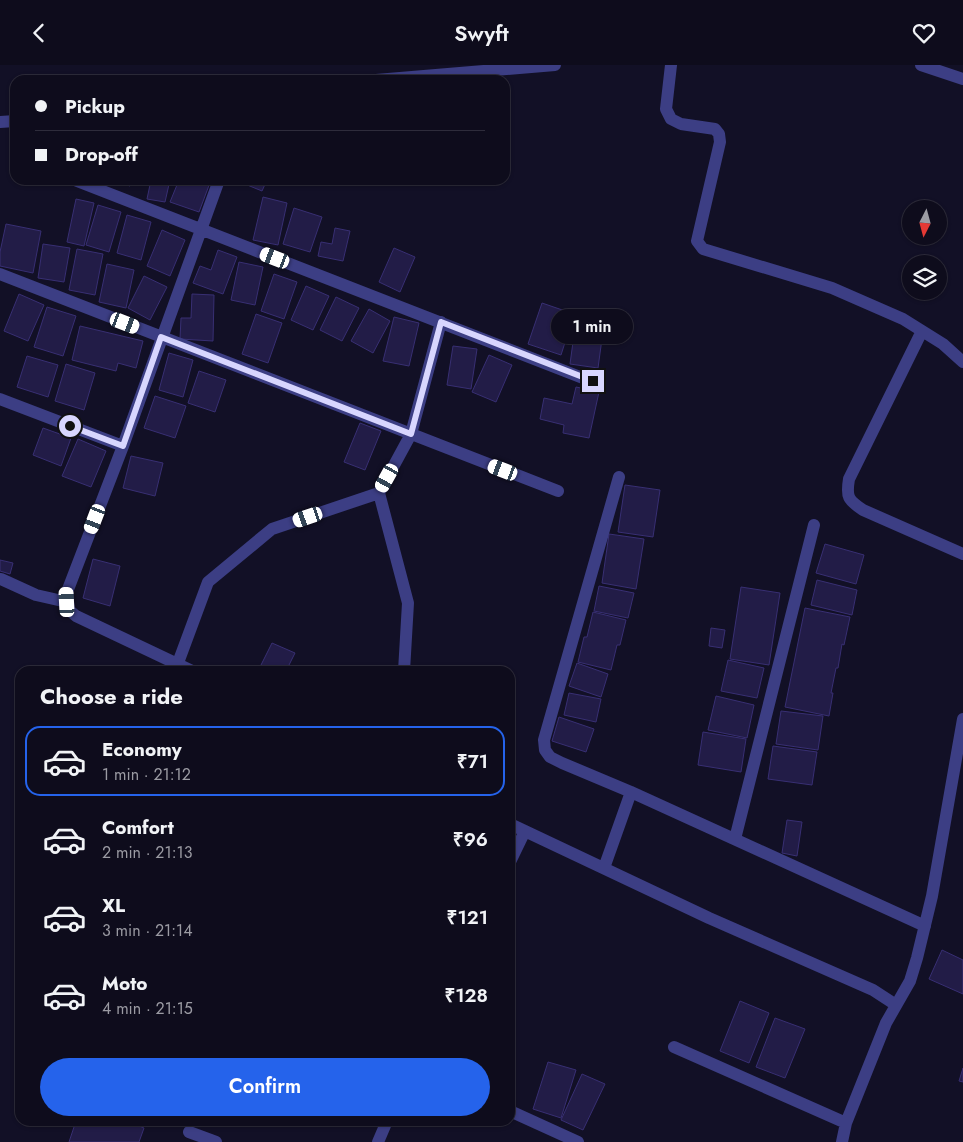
<!DOCTYPE html>
<meta charset="utf-8">
<style>
body{margin:0;font-family:Jost,sans-serif;background:#1c1a29;color:#f1f3f6;height:100vh;display:flex;flex-direction:column;font-size:19px;white-space:nowrap}
*{box-sizing:border-box;margin:0}
p{font-size:16px;color:#9b9ba3}
.icon{flex:none;width:28px;height:28px;fill:none;stroke:currentColor;stroke-width:2;stroke-linecap:round;stroke-linejoin:round}
.map{position:relative;flex:1;overflow:hidden}
.side{position:absolute;left:15px;top:601px;width:500px;height:460px;display:flex;flex-direction:column;background:#0e0c1c;border-radius:15px;box-shadow:0 1px 4px #0004,0 0 0 1px #2e2c3b}
.side>*{flex:none}
.hud{position:absolute;left:10px;top:10px;width:500px;height:110px;border-radius:15px;box-shadow:0 1px 4px #0004,0 0 0 1px #2e2c3b;display:grid;align-content:center;height:110px;padding:0 25px;background:#0e0c1c}
.needle{width:32px;rotate:186deg}
.controls{position:absolute;left:902px;top:135px;display:grid;gap:10px}
.controls a{display:grid;place-items:center;width:45px;height:45px;border-radius:50%;background:#0e0c1c;box-shadow:0 1px 4px #0004,0 0 0 1px #2e2c3b;font-size:25px}
.end{position:absolute;width:22px;height:22px;margin:-11px;border:6px solid #d8d6fe;background:#111;box-shadow:0 0 0 2px #111}
.from{border-radius:50%}
.bubble{position:absolute;height:35px;border-radius:18px;background:#0e0c1c;box-shadow:0 1px 4px #0004,0 0 0 1px #2e2c3b;font-size:16px;font-weight:600;line-height:35px;text-align:center}
.car{position:absolute;width:15px;height:30px;margin:-15px -8px;border-radius:6px;box-shadow:0 0 4px 1px #0007;background:linear-gradient(#fff 24%,#345 0 40%,#fff 0 76%,#345 0 86%,#fff 0)}
.hud b{display:flex;align-items:center;gap:18px;height:48px;font-size:19px}
.hud b+b{border-top:1px solid #2e2c3b}
.hud i{width:12px;height:12px;background:#f1f3f6}
ul{padding:0;list-style:none}
li{display:flex;align-items:center;gap:15px;height:70px;margin:0 10px 8px;padding:0 15px;border:2px solid transparent;border-radius:15px}
li div{flex:1}
li b{display:block;font-size:19px}
li em{font-style:normal;font-weight:600}
li.active{border-color:#2563eb}
li>.icon{width:45px;height:45px;stroke-width:1.5}
h2{padding:0 25px;font-size:22px;line-height:60px}
.cta{display:flex;gap:10px;margin-top:auto;padding:10px 25px}
.cta a{flex:1;height:58px;border-radius:30px;background:#2563eb;color:#fff;font-size:20px;font-weight:600;line-height:58px;text-align:center}
header{display:flex;justify-content:space-between;align-items:center;height:65px;padding:0 25px;background:#0e0c1c;font-size:22px;font-weight:600}
.map>svg:first-child{display:block}
.building{fill:#221c47;stroke:#382f73}
.lines{fill:none;stroke-linecap:round;stroke-linejoin:round}
.minor{stroke:#3c3e84;stroke-width:12}
.route{stroke:#d8d6fe;stroke-width:6}
</style>
<header><svg class="icon" aria-label="back" viewBox="0 0 24 24"><path d="M15 5l-7 7 7 7"/></svg>Swyft<svg class="icon" aria-label="heart" viewBox="0 0 24 24"><path d="M12 20l-8-8c-3-5 5-10 8-4 3-6 11-1 8 4z"/></svg></header>
<div class="map">
<svg width="963" height="1077" viewBox="0 0 963 1077">
<rect width="100%" height="100%" fill="#121026"/>
<path class="building" d="M 111,115 L 132,115 L 130,121 Z
M 151,115 L 170,115 L 165,137 L 147,134 Z
M 179,115 L 211,115 L 199,147 L 170,137 Z
M 235,115 L 267,115 L 262,126 Z
M 263,132 L 287,138 L 278,180 L 253,175 Z
M 76,134 L 94,138 L 84,181 L 67,177 Z
M 98,140 L 121,147 L 109,187 L 86,180 Z
M 294,143 L 322,152 L 310,187 L 283,179 Z
M 127,150 L 151,157 L 141,195 L 117,188 Z
M 6,159 L 41,166 L 33,208 L 0,201 L 0,187 Z
M 335,163 L 350,166 L 343,196 L 318,191 L 321,177 L 332,179 Z
M 162,165 L 185,175 L 170,211 L 147,201 Z
M 43,179 L 70,183 L 64,217 L 38,213 Z
M 394,183 L 415,192 L 400,227 L 379,217 Z
M 77,184 L 103,189 L 95,230 L 69,225 Z
M 218,185 L 237,192 L 223,229 L 193,218 L 200,201 L 211,205 Z
M 239,197 L 263,202 L 255,240 L 231,235 Z
M 107,199 L 134,205 L 126,243 L 99,237 Z
M 274,209 L 297,217 L 284,254 L 261,246 Z
M 144,211 L 167,222 L 150,255 L 128,243 Z
M 306,221 L 329,231 L 313,265 L 291,255 Z
M 19,229 L 44,240 L 28,276 L 4,266 Z
M 192,229 L 214,230 L 213,276 L 180,274 L 181,253 L 191,253 Z
M 336,232 L 359,243 L 342,276 L 320,265 Z
M 542,238 L 574,249 L 561,290 L 528,279 Z
M 47,242 L 76,251 L 63,291 L 34,282 Z
M 369,244 L 390,256 L 373,288 L 351,276 Z
M 256,249 L 282,258 L 268,298 L 242,289 Z
M 394,252 L 419,258 L 409,301 L 383,296 Z
M 576,255 L 604,259 L 598,303 L 570,299 Z
M 80,261 L 143,276 L 136,303 L 118,298 L 116,306 L 72,295 Z
M 453,281 L 477,284 L 471,324 L 447,320 Z
M 169,288 L 193,295 L 183,332 L 159,325 Z
M 489,290 L 512,300 L 496,337 L 472,327 Z
M 27,291 L 58,300 L 48,332 L 17,322 Z
M 66,299 L 95,308 L 84,345 L 55,336 Z
M 199,306 L 226,315 L 215,347 L 188,338 Z
M 576,322 L 599,327 L 589,373 L 563,368 L 564,360 L 540,354 L 544,333 L 572,339 Z
M 155,331 L 186,341 L 175,373 L 144,363 Z
M 360,358 L 381,366 L 365,405 L 344,397 Z
M 43,363 L 71,373 L 61,401 L 33,390 Z
M 78,374 L 106,386 L 91,422 L 62,411 Z
M 131,391 L 163,398 L 155,431 L 123,423 Z
M 625,420 L 660,425 L 653,472 L 618,467 Z
M 609,469 L 644,474 L 636,524 L 602,518 Z
M 825,479 L 864,490 L 856,519 L 816,508 Z
M 93,494 L 120,501 L 110,541 L 83,533 Z
M 0,495 L 13,498 L 10,509 L 0,506 Z
M 817,515 L 857,525 L 852,550 L 811,540 Z
M 599,521 L 634,528 L 628,553 L 594,546 Z
M 741,522 L 780,528 L 769,600 L 730,594 Z
M 805,543 L 850,552 L 844,580 L 842,579 L 838,603 L 836,603 L 831,628 L 833,628 L 829,651 L 785,642 Z
M 593,547 L 626,555 L 620,580 L 617,580 L 611,605 L 578,597 L 584,572 L 587,572 Z
M 711,563 L 725,565 L 722,583 L 709,581 Z
M 272,578 L 295,588 L 286,606 L 258,606 Z
M 728,595 L 764,603 L 757,633 L 721,626 Z
M 577,598 L 608,609 L 601,632 L 569,621 Z
M 569,628 L 601,634 L 596,657 L 564,650 Z
M 716,631 L 754,640 L 747,673 L 708,665 Z
M 781,646 L 823,651 L 818,685 L 776,679 Z
M 559,652 L 594,664 L 586,687 L 552,676 Z
M 703,667 L 746,674 L 741,707 L 698,700 Z
M 773,681 L 817,687 L 812,720 L 768,714 Z
M 787,755 L 802,757 L 797,791 L 782,788 Z
M 942,885 L 963,895 L 963,929 L 929,914 Z
M 740,936 L 769,948 L 749,998 L 720,986 Z
M 775,953 L 805,964 L 785,1013 L 756,1002 Z
M 548,997 L 576,1005 L 561,1053 L 533,1044 Z
M 963,1003 L 963,1017 L 959,1016 Z
M 582,1009 L 605,1019 L 583,1065 L 561,1055 Z
M 76,1056 L 127,1056 L 144,1063 L 139,1077 L 69,1077 Z"/>
<g class="lines">
<path class="minor" d="M 671,0 L 666,44 L 671,54 L 681,59 L 715,64 L 719,69 L 720,77 L 697,176 L 703,184 L 832,223 L 903,254 L 943,279 L 963,297
M 921,0 L 963,14
M 376,15 L 555,0
M 0,57 L 15,56
M 77,116 L 593,317
M 0,209 L 558,426
M 922,266 L 849,414 C 846,432 848,435 863,445 L 963,489
M 0,334 L 123,381
M 619,412 L 544,675 L 545,685 L 550,692 L 562,698 L 631,727 L 925,861
M 379,428 L 408,538 L 404,606
M 1,514 L 36,530 L 67,537
M 175,606 L 208,517 L 272,464 L 379,428 L 411,369 L 441,257
M 192,606 L 76,551 L 69,545 L 67,527 L 123,381 L 219,115
M 510,759 L 709,853 L 873,925 L 896,940
M 735,774 L 814,460
M 510,797 L 525,766
M 604,803 L 631,727
M 674,982 L 846,1058
M 510,1046 L 578,1077
M 189,1067 L 216,1077
M 378,1077 L 387,1056
M 842,1077 L 846,1058 L 886,958 L 910,916 L 917,893 L 932,831 L 963,654"/>
</g>
<g class="lines">
<path class="route" d="M 70,361 L 123,381 L 161,272 L 411,369 L 441,257 L 593,316"/>
</g>
</svg>
<div class="controls">
<a><svg class="needle" viewBox="-14 -14 28 28"><path d="M0-13l5 13h-10z" fill="#e53935"/><path d="M0 13l5-13h-10z" fill="#9b9ba3"/></svg></a>
<a><svg class="icon" aria-label="layers" viewBox="0 0 24 24"><path d="M12 4l9 5-9 5-9-5zM3 14l9 5 9-5"/></svg></a>
</div>
<i class="end from" style="left:70px;top:361px"></i>
<i class="end" style="left:593px;top:316px"></i>
<div class="bubble" style="left:551px;top:244px;width:82px">1 min</div>
<i class="car" style="left:275px;top:193px;rotate:291deg"></i>
<i class="car" style="left:125px;top:258px;rotate:111deg"></i>
<i class="car" style="left:503px;top:405px;rotate:291deg"></i>
<i class="car" style="left:387px;top:413px;rotate:209deg"></i>
<i class="car" style="left:308px;top:452px;rotate:251deg"></i>
<i class="car" style="left:95px;top:454px;rotate:201deg"></i>
<i class="car" style="left:67px;top:537px;rotate:357deg"></i>
<div class="hud">
<b><i class="from"></i>Pickup</b>
<b><i></i>Drop-off</b>
</div>
<section class="side">
<h2>Choose a ride</h2>
<ul>
<li class="active"><svg class="icon" aria-label="car" viewBox="0 0 24 24"><path d="M5 17H2v-5l4-1 3-4h7l3 4 3 1v5h-3M9 17h6M6 11h13"/><circle cx="7" cy="17" r="2"/><circle cx="17" cy="17" r="2"/></svg><div><b>Economy</b><p>1 min · 21:12</p></div><em>₹71</em></li>
<li><svg class="icon" aria-label="car" viewBox="0 0 24 24"><path d="M5 17H2v-5l4-1 3-4h7l3 4 3 1v5h-3M9 17h6M6 11h13"/><circle cx="7" cy="17" r="2"/><circle cx="17" cy="17" r="2"/></svg><div><b>Comfort</b><p>2 min · 21:13</p></div><em>₹96</em></li>
<li><svg class="icon" aria-label="car" viewBox="0 0 24 24"><path d="M5 17H2v-5l4-1 3-4h7l3 4 3 1v5h-3M9 17h6M6 11h13"/><circle cx="7" cy="17" r="2"/><circle cx="17" cy="17" r="2"/></svg><div><b>XL</b><p>3 min · 21:14</p></div><em>₹121</em></li>
<li><svg class="icon" aria-label="car" viewBox="0 0 24 24"><path d="M5 17H2v-5l4-1 3-4h7l3 4 3 1v5h-3M9 17h6M6 11h13"/><circle cx="7" cy="17" r="2"/><circle cx="17" cy="17" r="2"/></svg><div><b>Moto</b><p>4 min · 21:15</p></div><em>₹128</em></li>
</ul>
<div class="cta"><a>Confirm</a></div>
</section>
</div>
